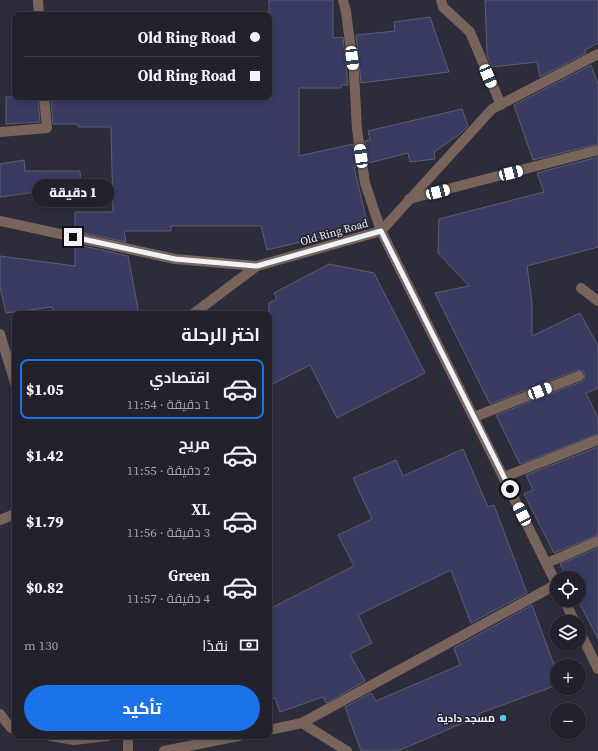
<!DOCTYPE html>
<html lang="ar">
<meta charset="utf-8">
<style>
body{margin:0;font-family:"Source Serif 4",Cairo,serif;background:#2e2e38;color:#f1f3f6;direction:rtl;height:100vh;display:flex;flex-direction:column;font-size:15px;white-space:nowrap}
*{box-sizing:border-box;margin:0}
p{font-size:13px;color:#a2a3a9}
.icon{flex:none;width:22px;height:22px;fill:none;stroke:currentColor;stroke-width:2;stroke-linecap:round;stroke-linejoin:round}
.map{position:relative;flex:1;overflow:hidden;direction:ltr}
.side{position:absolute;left:12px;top:311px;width:260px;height:428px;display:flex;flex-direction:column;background:#22212c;border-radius:8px;box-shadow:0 2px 6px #0003,0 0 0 1px #3f3e48;direction:rtl}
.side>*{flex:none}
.hud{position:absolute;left:12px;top:12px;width:260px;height:88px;border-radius:8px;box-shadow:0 2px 6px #0003,0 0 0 1px #3f3e48;direction:rtl;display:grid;align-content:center;height:88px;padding:0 12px;background:#22212c}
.tools{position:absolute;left:550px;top:571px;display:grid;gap:8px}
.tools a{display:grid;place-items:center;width:36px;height:36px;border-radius:50%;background:#22212c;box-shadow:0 2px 6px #0003,0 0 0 1px #3f3e48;font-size:20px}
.end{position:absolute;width:18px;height:18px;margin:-9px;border:5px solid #f1f1fa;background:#111;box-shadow:0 0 0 2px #111}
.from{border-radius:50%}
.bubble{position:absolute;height:28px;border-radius:14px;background:#22212c;box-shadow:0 2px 6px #0003,0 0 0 1px #3f3e48;font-size:13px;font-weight:800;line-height:28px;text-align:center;direction:rtl}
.car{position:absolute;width:12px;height:24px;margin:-12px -6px;border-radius:5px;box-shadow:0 0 3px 1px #0007;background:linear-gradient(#fff 24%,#345 0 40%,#fff 0 76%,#345 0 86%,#fff 0)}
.hud b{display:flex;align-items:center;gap:14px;height:38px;font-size:15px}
.hud b+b{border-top:1px solid #3f3e48}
.hud i{width:10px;height:10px;background:#f1f3f6}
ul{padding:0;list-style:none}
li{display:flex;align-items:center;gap:12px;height:60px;margin:0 8px 6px;padding:0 4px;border:2px solid transparent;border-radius:8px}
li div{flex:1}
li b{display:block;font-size:15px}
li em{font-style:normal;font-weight:800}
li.active{border-color:#1a73e8}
li>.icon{width:36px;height:36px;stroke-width:1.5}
h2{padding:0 12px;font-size:18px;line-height:48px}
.pay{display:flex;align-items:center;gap:10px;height:44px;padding:0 12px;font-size:15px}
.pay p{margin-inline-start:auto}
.cta{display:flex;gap:8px;margin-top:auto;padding:8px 12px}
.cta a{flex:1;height:46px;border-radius:24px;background:#1a73e8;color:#fff;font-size:16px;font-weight:800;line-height:46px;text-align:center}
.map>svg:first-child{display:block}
.building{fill:#393b63;stroke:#5c5e6e}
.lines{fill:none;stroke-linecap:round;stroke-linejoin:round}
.service{stroke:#79645b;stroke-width:10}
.minor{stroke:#79645b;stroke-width:10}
.tertiary{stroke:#79645b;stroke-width:10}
.route{stroke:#f1f1fa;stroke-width:5}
.poi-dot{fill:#58c9e3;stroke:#232230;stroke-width:1.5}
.labels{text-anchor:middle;stroke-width:3;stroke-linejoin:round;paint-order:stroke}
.street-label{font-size:11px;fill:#f1f1fa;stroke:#232230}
.poi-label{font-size:11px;font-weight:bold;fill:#f1f1fa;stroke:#232230;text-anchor:end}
</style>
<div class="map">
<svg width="598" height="751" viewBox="0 0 598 751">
<rect width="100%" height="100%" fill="#2d2c3a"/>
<path class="building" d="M 269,0 L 333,0 L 333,38 L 343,37 L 348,85 L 341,85 L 341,88 L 299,88 L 299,156 L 353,144 L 356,167 L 354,167 L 368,226 L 267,250 L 261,226 L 171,226 L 171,231 L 124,231 L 126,242 L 75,231 L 75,212 L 113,212 L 111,127 L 78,127 L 78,124 L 53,124 L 51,100 L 111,100 L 111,97 L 269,97 Z
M 485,0 L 598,0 L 598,43 L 585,50 L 586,53 L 540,77 L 537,62 L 492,67 L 487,55 Z
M 430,17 L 449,72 L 361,83 L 356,35 L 395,31 L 394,22 Z
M 591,65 L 598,84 L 598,144 L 533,160 L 514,105 Z
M 6,97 L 38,97 L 40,122 L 6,124 Z
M 462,109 L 468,126 L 460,134 L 434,152 L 435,159 L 410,162 L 408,153 L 369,163 L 365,141 L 370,140 L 368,131 Z
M 598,157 L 598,247 L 527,266 L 532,303 L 532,336 L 580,313 L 598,346 L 598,388 L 586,393 L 598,418 L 598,434 L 520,464 L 496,415 L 581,382 L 584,380 L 585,374 L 583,371 L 577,370 L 490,404 L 435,293 L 469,286 L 438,253 L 439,219 L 544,192 L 537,173 Z
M 24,160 L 25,171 L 80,171 L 81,186 L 0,197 L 0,164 Z
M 75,244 L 128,256 L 139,314 L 54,314 L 52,307 L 6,313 L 0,287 L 0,256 L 75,266 Z
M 329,264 L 374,273 L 425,373 L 337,418 L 310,365 L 269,386 L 269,303 L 277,299 L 274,293 Z
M 598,447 L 598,535 L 554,553 L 524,494 L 533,490 L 526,475 Z
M 463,449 L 488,507 L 494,505 L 527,593 L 471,623 L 451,570 L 358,615 L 372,643 L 350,654 L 365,681 L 326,703 L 323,697 L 280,712 L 275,698 L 269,700 L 269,609 L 354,566 L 338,535 L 372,519 L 353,478 L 396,460 L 403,476 Z
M 598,548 L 598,639 L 578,600 L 579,578 L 567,578 L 560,564 Z
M 532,605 L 557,673 L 557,685 L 478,714 L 479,716 L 398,751 L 361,751 L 345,707 L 371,693 L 376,701 L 460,665 L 454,648 Z"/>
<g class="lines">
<path class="service" d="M 474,417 L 579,376
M 0,714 L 11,728 L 15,729
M 51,736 L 74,740 L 108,736"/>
<path class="minor" d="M 38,0 L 39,15
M 343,0 L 346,12 L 354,73 L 357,129 L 365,183 L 381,231
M 441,0 L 443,7 L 470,32 L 501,105
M 0,132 L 47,128 L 44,97
M 409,199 L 598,150
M 581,288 L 598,301
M 193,314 L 257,266
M 0,334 L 15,383
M 504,477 L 598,440
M 0,520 L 15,514
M 547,563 L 598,541
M 302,723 L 557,584
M 269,730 L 302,723 L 347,751
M 128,736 L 128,751
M 164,751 L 239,736"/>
<path class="tertiary" d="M 0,221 L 175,259 L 257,266 L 381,231 L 557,585
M 381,231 L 492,109 L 598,54
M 564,600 L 575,622
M 579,630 L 598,669"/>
</g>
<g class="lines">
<path class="route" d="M 73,237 L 175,259 L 257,266 L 381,231 L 510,489"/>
</g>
<circle class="poi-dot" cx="503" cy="718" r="4"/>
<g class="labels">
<g class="street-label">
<text transform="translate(334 232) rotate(-16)" y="4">Old Ring Road</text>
</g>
<g class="poi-label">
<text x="495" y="722">مسجد دادية</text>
</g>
</g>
</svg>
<div class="tools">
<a><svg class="icon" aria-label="locate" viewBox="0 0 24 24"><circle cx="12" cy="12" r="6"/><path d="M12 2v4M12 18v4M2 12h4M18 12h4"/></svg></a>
<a><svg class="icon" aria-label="layers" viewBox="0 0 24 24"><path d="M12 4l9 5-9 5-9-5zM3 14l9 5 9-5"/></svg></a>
<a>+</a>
<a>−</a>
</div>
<i class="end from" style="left:510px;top:489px"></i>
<i class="end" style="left:73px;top:237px"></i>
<div class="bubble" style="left:32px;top:179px;width:82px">1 دقيقة</div>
<i class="car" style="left:352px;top:58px;rotate:173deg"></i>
<i class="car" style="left:488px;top:76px;rotate:157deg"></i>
<i class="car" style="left:361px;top:156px;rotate:352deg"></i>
<i class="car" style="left:511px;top:173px;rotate:76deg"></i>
<i class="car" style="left:438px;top:192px;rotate:75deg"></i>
<i class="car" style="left:540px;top:391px;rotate:69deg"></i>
<i class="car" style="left:522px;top:514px;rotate:334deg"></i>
<div class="hud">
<b><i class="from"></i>Old Ring Road</b>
<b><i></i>Old Ring Road</b>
</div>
<section class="side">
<h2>اختر الرحلة</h2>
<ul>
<li class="active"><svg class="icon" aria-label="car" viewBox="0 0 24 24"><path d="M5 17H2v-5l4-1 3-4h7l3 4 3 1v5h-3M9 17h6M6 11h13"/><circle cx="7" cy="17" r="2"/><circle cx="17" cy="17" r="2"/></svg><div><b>اقتصادي</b><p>1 دقيقة · 11:54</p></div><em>$1.05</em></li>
<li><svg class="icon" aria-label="car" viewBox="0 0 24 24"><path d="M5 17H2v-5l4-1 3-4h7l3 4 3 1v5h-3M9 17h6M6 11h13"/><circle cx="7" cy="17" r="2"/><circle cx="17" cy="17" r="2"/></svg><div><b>مريح</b><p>2 دقيقة · 11:55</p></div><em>$1.42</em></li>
<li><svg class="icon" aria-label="car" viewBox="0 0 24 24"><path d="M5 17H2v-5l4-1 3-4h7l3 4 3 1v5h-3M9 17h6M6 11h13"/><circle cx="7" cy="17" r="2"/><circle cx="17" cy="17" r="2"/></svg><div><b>XL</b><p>3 دقيقة · 11:56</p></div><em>$1.79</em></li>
<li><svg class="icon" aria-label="car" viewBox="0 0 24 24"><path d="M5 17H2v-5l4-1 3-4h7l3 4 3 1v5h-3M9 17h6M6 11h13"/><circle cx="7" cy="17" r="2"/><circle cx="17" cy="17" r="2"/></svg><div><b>Green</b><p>4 دقيقة · 11:57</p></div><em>$0.82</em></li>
</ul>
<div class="pay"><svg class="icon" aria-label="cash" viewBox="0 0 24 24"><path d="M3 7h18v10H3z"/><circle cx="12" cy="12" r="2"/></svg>نقدًا<p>130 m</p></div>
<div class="cta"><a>تأكيد</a></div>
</section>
</div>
